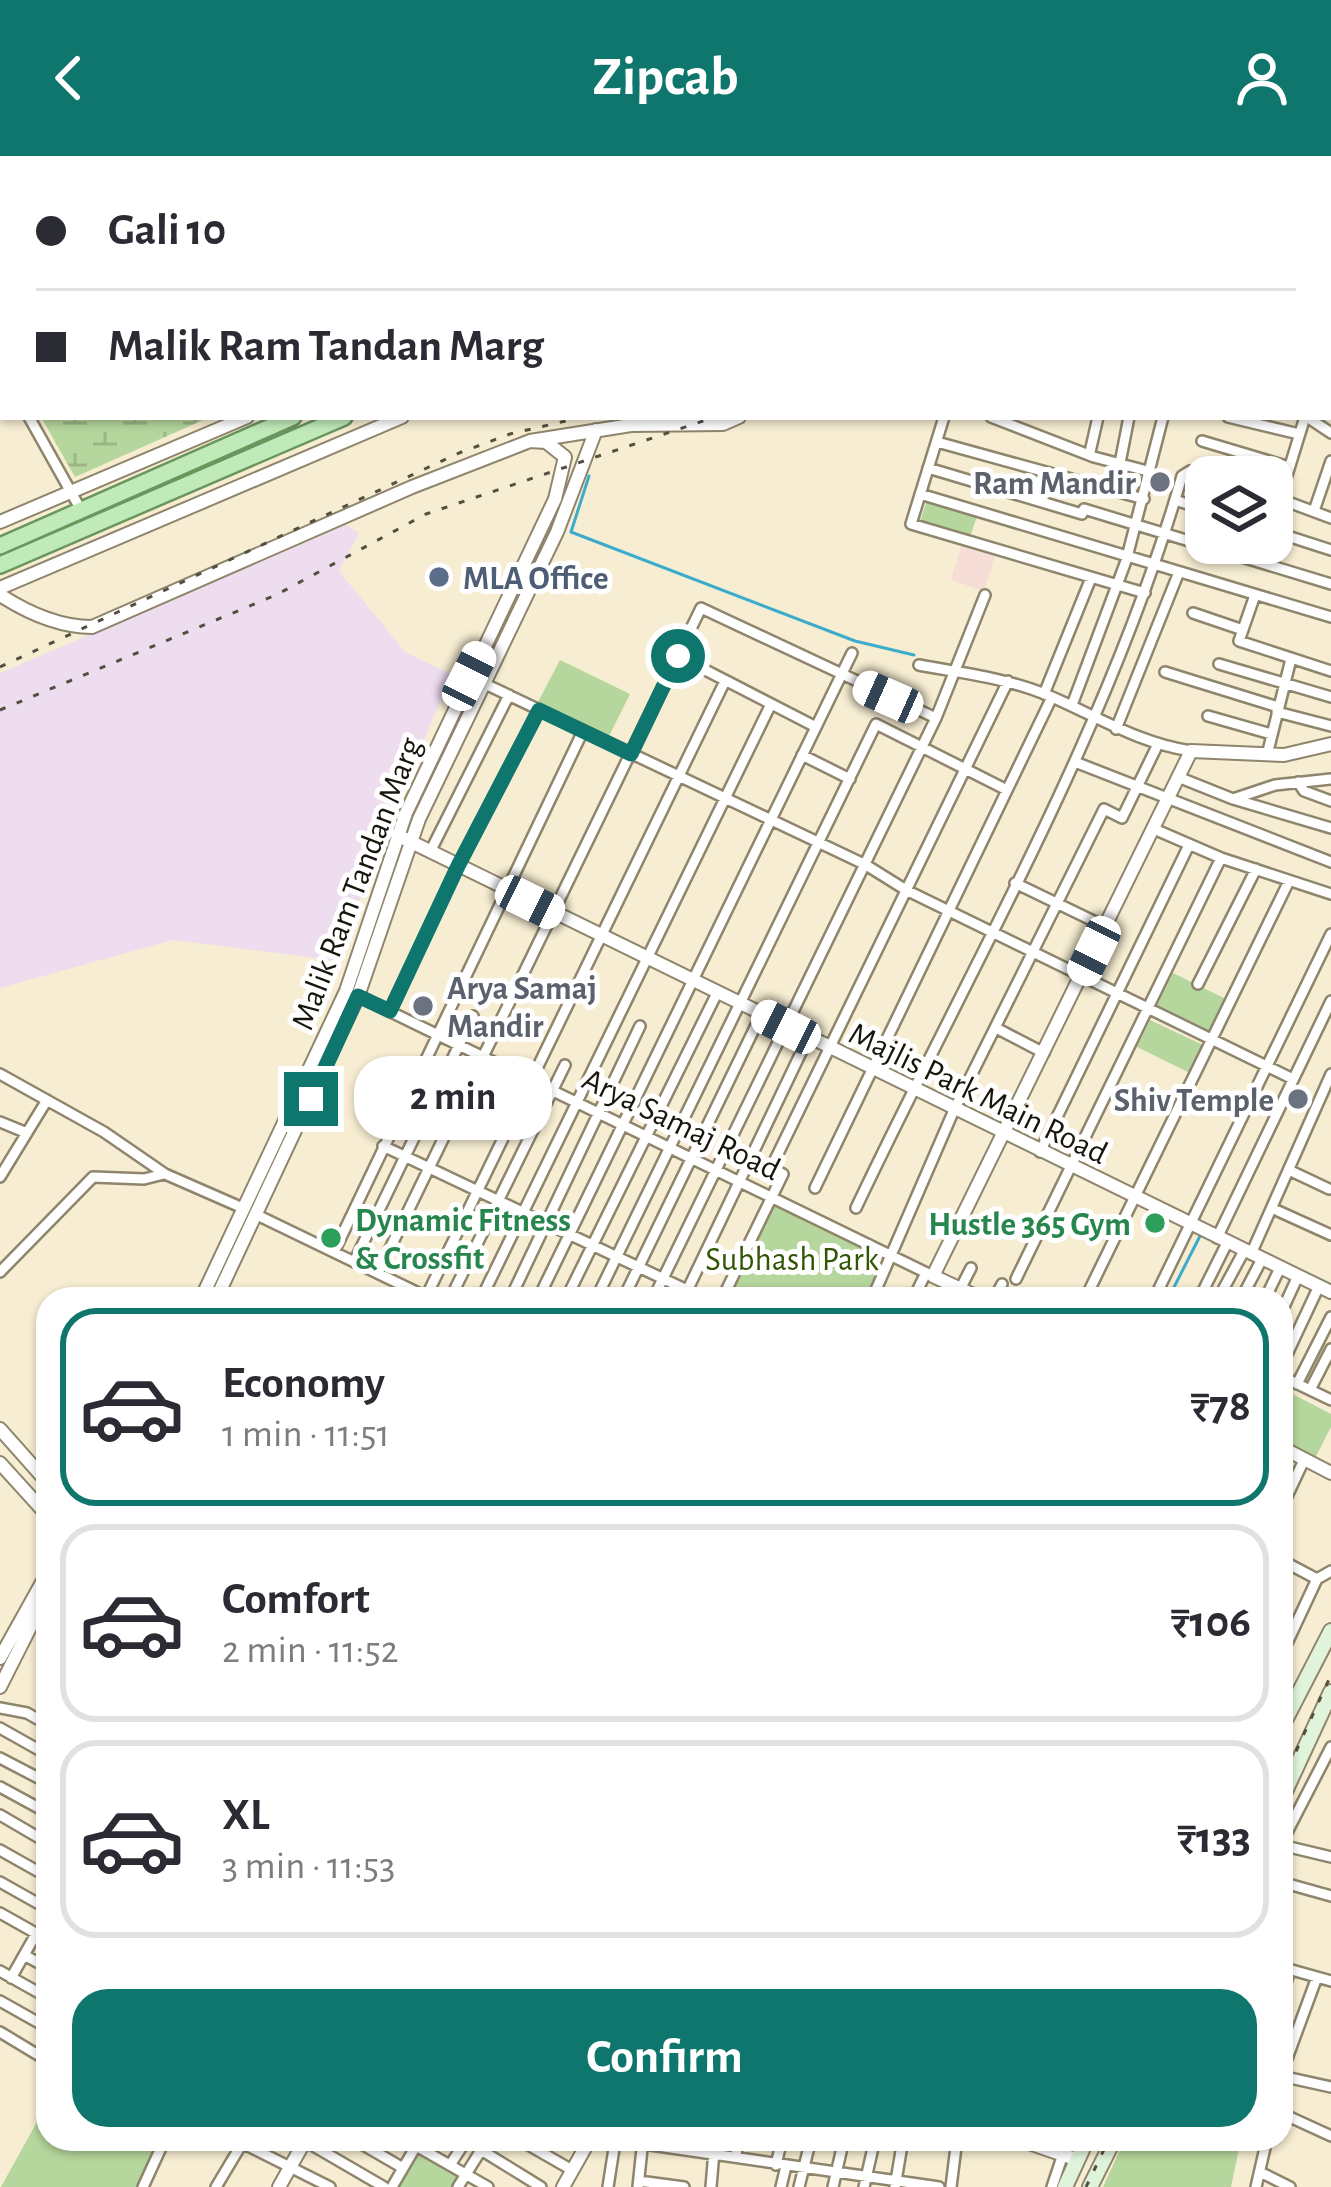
<!DOCTYPE html>
<meta charset="utf-8">
<style>
body{margin:0;font-family:"Alegreya Sans",sans-serif;background:#f7f7f7;color:#2b2b33;height:100vh;display:flex;flex-direction:column;font-size:45px;white-space:nowrap}
*{box-sizing:border-box;margin:0}
p{font-size:39px;color:#7c7c81}
.icon{flex:none;width:66px;height:66px;fill:none;stroke:currentColor;stroke-width:2;stroke-linecap:round;stroke-linejoin:round}
.map{position:relative;flex:1;overflow:hidden}
.panel{position:absolute;left:36px;top:1131px;width:1257px;height:864px;display:flex;flex-direction:column;background:#fff;border-radius:36px;box-shadow:0 3px 9px #0004}
.panel>*{flex:none}
.banner{position:absolute;left:0px;top:0px;width:1332px;height:264px;box-shadow:0 3px 9px #0004;display:grid;align-content:center;height:264px;padding:0 36px;background:#fff}
.controls{position:absolute;left:1185px;top:300px;display:grid;gap:24px}
.controls a{display:grid;place-items:center;width:108px;height:108px;border-radius:24px;background:#fff;box-shadow:0 3px 9px #0004;font-size:60px}
.end{position:absolute;width:54px;height:54px;margin:-27px;border:15px solid #0f766e;background:#fff;box-shadow:0 0 0 6px #fff}
.from{border-radius:50%}
.bubble{position:absolute;height:84px;border-radius:36px;background:#fff;box-shadow:0 3px 9px #0004;font-size:39px;font-weight:600;line-height:84px;text-align:center}
.car{position:absolute;width:36px;height:72px;margin:-36px -18px;border-radius:15px;box-shadow:0 0 9px 3px #0007;background:linear-gradient(#fff 24%,#345 0 40%,#fff 0 76%,#345 0 86%,#fff 0)}
.banner b{display:flex;align-items:center;gap:42px;height:114px;font-size:45px}
.banner b+b{border-top:3px solid #e1e1e2}
.banner i{width:30px;height:30px;background:#2b2b33}
ul{padding:21px 0 0;list-style:none}
li{display:flex;align-items:center;gap:36px;height:198px;margin:0 24px 18px;padding:0 12px;border:6px solid #e1e1e2;border-radius:36px}
li div{flex:1}
li b{display:block;font-size:45px}
li em{font-style:normal;font-weight:600}
li.active{border-color:#0f766e}
li>.icon{width:108px;height:108px;stroke-width:1.5}
.action{display:flex;gap:24px;margin-top:auto;padding:24px 36px}
.action a{flex:1;height:138px;border-radius:36px;background:#0f766e;color:#fff;font-size:48px;font-weight:600;line-height:138px;text-align:center}
header{display:flex;justify-content:space-between;align-items:center;height:156px;padding:0 36px;background:#0f766e;color:#fff;font-size:54px;font-weight:600}
.map>svg:first-child{display:block}
.industrial{fill:#eeddef}
.medical{fill:#f6ddd5}
.wetland{fill:url(#wetland-marsh)}
.park{fill:#b5d69c}
.lines{fill:none;stroke-linecap:round;stroke-linejoin:round}
.stream{stroke:#3daccc;stroke-width:3}
.minor-casing{stroke:#8e856c;stroke-width:14}
.tertiary-casing{stroke:#8e856c;stroke-width:16}
.secondary-casing{stroke:#8e856c;stroke-width:18}
.primary-casing{stroke:#6a965e;stroke-width:20}
.minor{stroke:#fff;stroke-width:9}
.tertiary{stroke:#fff;stroke-width:12}
.secondary{stroke:#e0f4dc;stroke-width:14}
.primary{stroke:#c0eab9;stroke-width:15}
.rail{stroke:#544f40;stroke-width:3;stroke-dasharray:6 12;stroke-linecap:butt}
.route{stroke:#0f766e;stroke-width:15}
.worship-dot{fill:#6b7280;stroke:#fff;stroke-width:4.5}
.service-dot{fill:#5c6f8a;stroke:#fff;stroke-width:4.5}
.leisure-dot{fill:#2e9e5b;stroke:#fff;stroke-width:4.5}
.labels{text-anchor:middle;stroke-width:10;stroke-linejoin:round;paint-order:stroke}
.worship-label{font-size:33px;font-weight:bold;fill:#5b616d;stroke:#fff;text-anchor:end}
.service-label{font-size:33px;font-weight:bold;fill:#4e5e75;stroke:#fff;text-anchor:start}
.street-label{font-size:33px;fill:#18150b;stroke:#fff}
.leisure-label{font-size:33px;font-weight:bold;fill:#27864d;stroke:#fff;text-anchor:start}
.park-label{font-size:33px;fill:#335605;stroke:#fff}
</style>
<header><svg class="icon" aria-label="back" viewBox="0 0 24 24"><path d="M15 5l-7 7 7 7"/></svg>Zipcab<svg class="icon" aria-label="person" viewBox="0 0 24 24"><circle cx="12" cy="8" r="4"/><path d="M4 21q1-7 8-7t8 7"/></svg></header>
<div class="map">
<svg width="1331" height="2031" viewBox="0 0 1331 2031">
<defs>
<pattern id="wetland-marsh" width="20" height="14" patternUnits="userSpaceOnUse" patternTransform="scale(3)"><rect width="20" height="14" fill="#b5d69c"/><path d="M1 5h8M5 5V1M11 12h8M15 12V8" fill="none" stroke="#9bb785"/></pattern>
</defs>
<rect width="100%" height="100%" fill="#f7edd2"/>
<path class="industrial" d="M 346,369 L 359,377 L 339,415 L 405,496 L 457,521 L 437,552 L 340,794 L 339,805 L 173,784 L 0,832 L 0,517 Z"/>
<path class="medical" d="M 961,390 L 995,400 L 984,435 L 951,424 Z"/>
<path class="wetland" d="M 0,0 L 615,0 L 616,3 L 3,3 L 3,194 Z
M 41,261 L 210,261 L 75,321 Z"/>
<path class="park" d="M 927,344 L 977,360 L 970,381 L 920,365 Z
M 560,504 L 630,538 L 608,582 L 538,546 Z
M 1173,817 L 1226,843 L 1210,875 L 1157,849 Z
M 1150,864 L 1203,889 L 1190,917 L 1137,891 Z
M 773,1046 L 878,1100 L 874,1108 L 881,1112 L 865,1143 L 727,1143 Z
M 1281,1232 L 1331,1258 L 1331,1271 L 1314,1304 L 1281,1287 Z
M 48,1946 L 48,1983 L 164,1983 L 143,2031 L 1,2031 Z
M 1125,1983 L 1241,1983 L 1231,2031 L 1103,2031 Z
M 418,1996 L 460,2020 L 454,2031 L 398,2031 Z"/>
<g class="lines">
<path class="stream" d="M 589,320 L 571,376 L 855,485 L 914,499
M 1168,1143 L 1200,1080"/>
<g class="minor-casing">
<path id="minor" d="M 678,0 L 678,3
M 1240,0 L 1253,3
M 1290,0 L 1304,3
M 925,2 L 1008,0
M 853,3 L 858,0
M 1128,3 L 1130,0
M 1165,3 L 1166,0
M 1187,3 L 1188,0
M 1227,3 L 1228,0
M 1329,8 L 1331,9
M 1329,53 L 1331,53
M 1329,103 L 1331,94
M 0,208 L 3,214
M 1329,235 L 1331,236
M 29,261 L 81,354
M 944,261 L 911,368 L 1145,437
M 991,261 L 1094,301 L 1151,316
M 1228,261 L 1299,278
M 1307,261 L 1331,277
M 1202,285 L 1289,311
M 937,286 L 1144,343
M 1090,296 L 1098,261
M 1120,307 L 1129,261
M 928,312 L 1082,358 L 1084,353 L 1331,428
M 920,338 L 1331,461
M 1272,340 L 1331,362
M 1280,342 L 1305,261
M 1175,344 L 1206,354
M 1314,355 L 1331,305
M 1272,375 L 1331,394
M 1255,439 L 1239,485 L 1331,515
M 1193,457 L 1243,474
M 678,500 L 816,571
M 1219,508 L 1331,541
M 919,509 C 962,517 1005,522 1045,538 C 1095,559 1137,587 1191,595
M 1165,516 L 1278,551
M 483,527 L 866,709 L 906,734 L 1293,923
M 1044,538 L 1091,422
M 1072,549 L 1126,405 L 1163,261
M 1277,556 L 1331,570
M 1208,560 L 1271,578
M 1116,573 L 1179,416
M 802,599 L 850,623
M 1267,599 L 1291,503
M 1075,606 L 1331,706
M 1178,621 L 1233,643 L 1331,672
M 1298,626 L 1304,635 L 1331,645
M 1233,643 L 1275,629 L 1331,623
M 1154,673 L 1221,702 L 1331,738
M 430,696 L 509,539
M 1015,727 L 1106,771
M 1198,828 L 1256,713
M 358,840 L 933,1120
M 390,855 L 458,710 L 539,554
M 996,872 L 1044,897
M 0,918 L 104,976 L 165,1018 L 245,1053
M 0,966 L 27,977
M 383,990 L 706,1143
M 1040,996 L 1189,689
M 1293,1016 L 1329,1033
M 0,1021 L 47,944
M 815,1032 L 1052,541
M 856,1052 C 970,811 1108,578 1182,320 L 1190,315 L 1210,321
M 1278,1055 L 1331,1079
M 257,1059 L 431,1143
M 1217,1082 L 1331,845
M 334,1096 L 583,575
M 1251,1098 L 1331,918
M 354,1106 L 473,860
M 0,1116 L 93,1021 L 144,1023 L 164,1018
M 378,1117 L 701,452 L 936,562
M 1016,1123 L 1221,702
M 687,1135 L 808,882
M 426,1141 L 725,525
M 450,1143 L 565,909
M 481,1143 L 771,548
M 510,1143 L 640,870
M 538,1143 L 852,497
M 566,1143 L 717,837
M 596,1143 L 876,568 L 1007,634
M 623,1143 L 761,859
M 653,1143 L 936,562 L 985,439
M 722,1143 L 783,1018 L 771,1012 L 1008,525
M 872,1143 L 954,954 L 1104,653 L 1122,662 L 1157,590
M 913,1143 L 926,1117
M 955,1143 L 971,1112
M 994,1143 L 1002,1128
M 1085,1143 L 1289,725
M 1154,1143 L 1331,778
M 1199,1143 L 1227,1087
M 1218,1143 L 1244,1095
M 1241,1143 L 1262,1103
M 1265,1143 L 1280,1112
M 1281,1157 L 1298,1120
M 1281,1211 L 1319,1130
M 1281,1220 L 1331,1244
M 1297,1228 L 1331,1161
M 1310,1234 L 1331,1193
M 1281,1353 L 1304,1304
M 1281,1404 L 1317,1423
M 1281,1500 L 1317,1423 L 1331,1415
M 0,1552 L 27,1557 L 48,1569
M 0,1572 L 48,1599
M 0,1602 L 48,1627
M 0,1631 L 48,1657
M 0,1659 L 48,1687
M 1281,1688 L 1331,1591
M 1281,1689 L 1331,1701
M 0,1694 L 48,1721
M 0,1726 L 48,1753
M 1281,1726 L 1331,1740
M 0,1757 L 48,1784
M 24,1799 L 48,1812
M 1281,1811 L 1331,1825
M 0,1815 L 48,1842
M 11,1822 L 36,1778
M 1281,1842 L 1290,1814
M 0,1845 L 48,1872
M 0,1876 L 48,1905
M 1281,1919 L 1317,1821
M 1281,1920 L 1331,1931
M 1281,1957 L 1331,1980
M 353,1983 L 403,2012
M 404,1983 L 488,2031
M 518,1983 L 572,2014
M 609,1983 L 939,2031
M 305,1985 L 384,2031
M 244,1988 L 330,2031
M 481,1994 L 541,2031
M 736,2001 L 738,1983
M 450,2009 L 467,1983
M 776,2009 L 782,1983
M 1260,2016 L 1290,2031
M 639,2025 L 684,2031
M 143,2031 L 165,1983
M 216,2031 L 240,1991 L 254,1983
M 392,2031 L 416,1990
M 458,2031 L 488,1983
M 608,2031 L 615,1986
M 638,2031 L 643,1983
M 711,2031 L 715,1983
M 781,2031 L 786,2010
M 799,2031 L 811,1983
M 833,2031 L 844,1983
M 864,2031 L 875,1983
M 895,2031 L 903,1983
M 951,2031 L 957,1983
M 1052,2031 L 1068,1983
M 1256,2031 L 1267,1983"/>
</g>
<g class="tertiary-casing">
<path id="tertiary" d="M 1071,3 L 1073,0
M 0,366 L 247,261
M 0,432 L 402,261
M 0,439 C 28,457 59,471 92,471 L 412,331 L 530,285 L 631,269 L 723,268 L 739,261
M 397,679 L 1331,1136
M 201,1143 L 346,835 L 406,657 L 555,343 L 565,301 L 546,286 L 530,285
M 216,1143 L 358,840 L 419,663 L 557,376 L 596,274
M 982,1143 L 933,1120 L 1191,595 L 1284,599 L 1331,588
M 0,1273 L 48,1327
M 1281,1291 L 1331,1317
M 0,1307 L 48,1360
M 0,1502 L 48,1416
M 0,1531 L 48,1436
M 1017,1983 L 1078,2004
M 279,2031 L 306,1983
M 563,2031 L 590,1983"/>
</g>
<g class="secondary-casing">
<path id="secondary" d="M 1281,1572 L 1331,1475
M 1281,1644 L 1331,1536
M 1065,2031 L 1087,1983
M 1090,2031 L 1114,1983"/>
</g>
<g class="primary-casing">
<path id="primary" d="M 1329,149 L 1331,150
M 1329,167 L 1331,167
M 0,390 L 293,261
M 0,409 L 344,261"/>
</g>
<use href="#minor" class="minor"/>
<use href="#tertiary" class="tertiary"/>
<use href="#secondary" class="secondary"/>
<use href="#primary" class="primary"/>
<path class="rail" d="M 0,511 L 459,297 L 510,278 L 583,261
M 0,554 L 276,439 L 426,358 L 715,261
M 1281,1628 L 1331,1519
M 1086,2031 L 1109,1983"/>
</g>
<g class="lines">
<path class="route" d="M 311,943 L 358,840 L 390,855 L 458,710 L 539,554 L 631,598 L 678,500"/>
</g>
<g class="worship-dot">
<circle cx="1160" cy="326" r="12"/>
<circle cx="423" cy="850" r="12"/>
<circle cx="1298" cy="943" r="12"/>
</g>
<circle class="service-dot" cx="439" cy="421" r="12"/>
<g class="leisure-dot">
<circle cx="1155" cy="1067" r="12"/>
<circle cx="331" cy="1082" r="12"/>
</g>
<g class="labels">
<g class="worship-label">
<text x="1136" y="338">Ram Mandir</text>
<text x="447" y="843" text-anchor="start">Arya Samaj<tspan x="447" dy="38">Mandir</tspan></text>
<text x="1274" y="955">Shiv Temple</text>
</g>
<g class="service-label">
<text x="463" y="433">MLA Office</text>
</g>
<g class="street-label">
<text transform="translate(355 727) rotate(-69)" y="12">Malik Ram Tandan Marg</text>
<text transform="translate(979 936) rotate(26)" y="12">Majlis Park Main Road</text>
<text transform="translate(682 967) rotate(26)" y="12">Arya Samaj Road</text>
</g>
<g class="leisure-label">
<text x="355" y="1075">Dynamic Fitness<tspan x="355" dy="38">&amp; Crossfit</tspan></text>
<text x="1131" y="1079" text-anchor="end">Hustle 365 Gym</text>
</g>
<g class="park-label">
<text x="792" y="1114">Subhash Park</text>
</g>
</g>
</svg>
<div class="controls">
<a><svg class="icon" aria-label="layers" viewBox="0 0 24 24"><path d="M12 4l9 5-9 5-9-5zM3 14l9 5 9-5"/></svg></a>
</div>
<i class="end from" style="left:678px;top:500px"></i>
<i class="end" style="left:311px;top:943px"></i>
<div class="bubble" style="left:354px;top:900px;width:198px">2 min</div>
<i class="car" style="left:469px;top:520px;rotate:27deg"></i>
<i class="car" style="left:888px;top:541px;rotate:294deg"></i>
<i class="car" style="left:530px;top:746px;rotate:116deg"></i>
<i class="car" style="left:1094px;top:795px;rotate:206deg"></i>
<i class="car" style="left:786px;top:871px;rotate:297deg"></i>
<div class="banner">
<b><i class="from"></i>Gali 10</b>
<b><i></i>Malik Ram Tandan Marg</b>
</div>
<section class="panel">
<ul>
<li class="active"><svg class="icon" aria-label="car" viewBox="0 0 24 24"><path d="M5 17H2v-5l4-1 3-4h7l3 4 3 1v5h-3M9 17h6M6 11h13"/><circle cx="7" cy="17" r="2"/><circle cx="17" cy="17" r="2"/></svg><div><b>Economy</b><p>1 min · 11:51</p></div><em>₹78</em></li>
<li><svg class="icon" aria-label="car" viewBox="0 0 24 24"><path d="M5 17H2v-5l4-1 3-4h7l3 4 3 1v5h-3M9 17h6M6 11h13"/><circle cx="7" cy="17" r="2"/><circle cx="17" cy="17" r="2"/></svg><div><b>Comfort</b><p>2 min · 11:52</p></div><em>₹106</em></li>
<li><svg class="icon" aria-label="car" viewBox="0 0 24 24"><path d="M5 17H2v-5l4-1 3-4h7l3 4 3 1v5h-3M9 17h6M6 11h13"/><circle cx="7" cy="17" r="2"/><circle cx="17" cy="17" r="2"/></svg><div><b>XL</b><p>3 min · 11:53</p></div><em>₹133</em></li>
</ul>
<div class="action"><a>Confirm</a></div>
</section>
</div>
